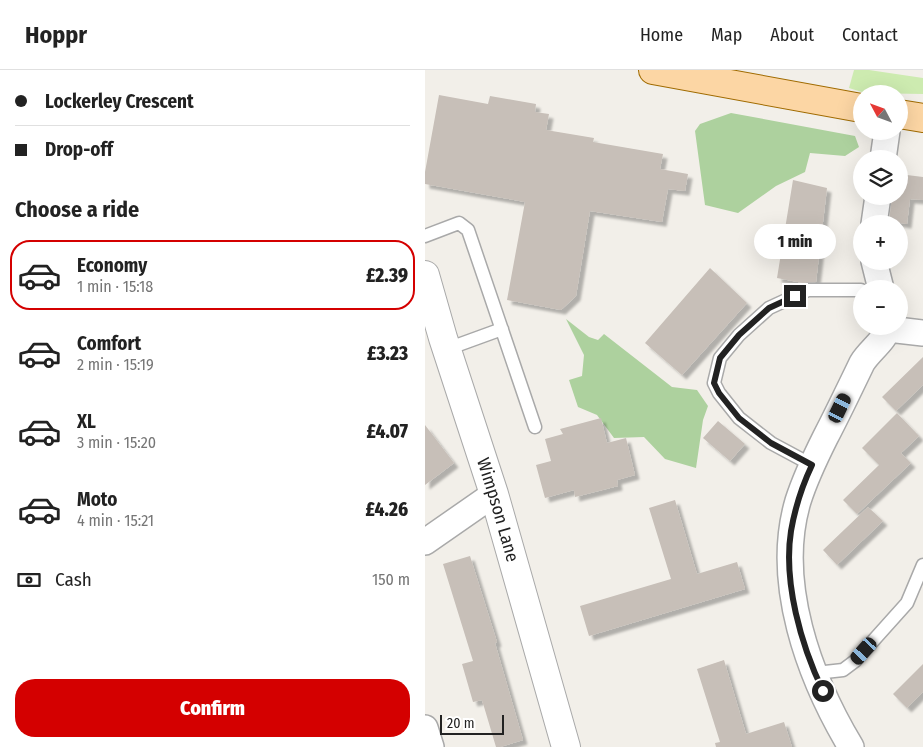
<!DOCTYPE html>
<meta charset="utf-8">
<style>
body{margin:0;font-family:"Fira Sans Condensed",sans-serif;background:#f2f2f2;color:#222;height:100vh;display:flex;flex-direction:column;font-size:19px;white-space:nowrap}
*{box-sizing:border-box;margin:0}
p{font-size:16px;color:#767676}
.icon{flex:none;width:28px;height:28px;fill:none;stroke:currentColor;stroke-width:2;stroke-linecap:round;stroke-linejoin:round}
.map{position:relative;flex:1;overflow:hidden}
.side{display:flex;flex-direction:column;background:#fff;width:425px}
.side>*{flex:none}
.hud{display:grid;align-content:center;height:110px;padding:0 15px;background:#fff}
.needle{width:32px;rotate:311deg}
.tools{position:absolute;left:428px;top:15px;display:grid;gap:10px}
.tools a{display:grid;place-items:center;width:55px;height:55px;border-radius:50%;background:#fff;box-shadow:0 5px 20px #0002;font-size:25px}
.scale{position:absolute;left:15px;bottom:12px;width:64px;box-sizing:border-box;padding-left:5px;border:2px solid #222;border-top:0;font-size:14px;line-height:18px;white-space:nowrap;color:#222;-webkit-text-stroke:4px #fff;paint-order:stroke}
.end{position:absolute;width:22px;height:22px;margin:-11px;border:6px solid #222;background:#fff;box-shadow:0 0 0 2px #fff}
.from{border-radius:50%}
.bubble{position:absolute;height:35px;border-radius:18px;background:#fff;box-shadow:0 5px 20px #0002;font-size:16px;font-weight:800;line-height:35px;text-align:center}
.car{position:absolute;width:15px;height:30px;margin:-15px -8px;border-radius:6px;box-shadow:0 0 4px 1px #0007;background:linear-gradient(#222 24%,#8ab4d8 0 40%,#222 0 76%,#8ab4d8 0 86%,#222 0)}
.hud b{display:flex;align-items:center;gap:18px;height:48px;font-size:19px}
.hud b+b{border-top:1px solid #e0e0e0}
.hud i{width:12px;height:12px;background:#222}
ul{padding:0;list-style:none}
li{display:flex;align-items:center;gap:15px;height:70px;margin:0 10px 8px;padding:0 5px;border:2px solid transparent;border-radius:20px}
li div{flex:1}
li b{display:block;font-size:19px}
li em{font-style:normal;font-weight:800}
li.current{border-color:#d40000}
li>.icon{width:45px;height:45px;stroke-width:1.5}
h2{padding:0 15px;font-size:22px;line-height:60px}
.pay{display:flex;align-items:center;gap:12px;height:55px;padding:0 15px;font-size:19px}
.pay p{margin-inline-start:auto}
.primary-button{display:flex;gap:10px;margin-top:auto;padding:10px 15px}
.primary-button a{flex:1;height:58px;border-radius:20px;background:#d40000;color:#fff;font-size:20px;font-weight:800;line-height:58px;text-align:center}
header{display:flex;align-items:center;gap:30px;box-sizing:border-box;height:70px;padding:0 25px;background:#fff;border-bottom:1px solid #e0e0e0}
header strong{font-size:24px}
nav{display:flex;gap:28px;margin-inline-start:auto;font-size:18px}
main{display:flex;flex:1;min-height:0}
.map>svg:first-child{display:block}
.grass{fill:#cdebb0}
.forest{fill:#add19e}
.building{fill:#c7bfb8;filter:url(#shadow)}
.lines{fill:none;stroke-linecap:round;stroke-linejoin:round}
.service-casing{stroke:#a9a9a9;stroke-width:15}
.minor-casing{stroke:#a9a9a9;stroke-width:28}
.tertiary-casing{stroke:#a9a9a9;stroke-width:30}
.primary-casing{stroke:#a06b00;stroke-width:30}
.service{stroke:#fff;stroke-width:12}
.minor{stroke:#fff;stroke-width:25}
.tertiary{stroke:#fff;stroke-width:28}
.primary{stroke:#fcd6a4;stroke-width:28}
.route{stroke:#222;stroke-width:6}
.labels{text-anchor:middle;stroke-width:5;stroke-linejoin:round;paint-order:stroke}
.street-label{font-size:18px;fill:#222;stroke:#fff}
</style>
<header>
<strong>Hoppr</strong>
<nav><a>Home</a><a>Map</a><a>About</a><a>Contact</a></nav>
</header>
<main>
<section class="side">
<div class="hud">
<b><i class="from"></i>Lockerley Crescent</b>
<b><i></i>Drop-off</b>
</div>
<h2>Choose a ride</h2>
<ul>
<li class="current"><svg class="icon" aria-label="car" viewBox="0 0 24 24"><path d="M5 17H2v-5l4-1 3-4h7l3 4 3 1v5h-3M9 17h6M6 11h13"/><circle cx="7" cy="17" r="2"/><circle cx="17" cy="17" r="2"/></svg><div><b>Economy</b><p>1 min · 15:18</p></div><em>£2.39</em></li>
<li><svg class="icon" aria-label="car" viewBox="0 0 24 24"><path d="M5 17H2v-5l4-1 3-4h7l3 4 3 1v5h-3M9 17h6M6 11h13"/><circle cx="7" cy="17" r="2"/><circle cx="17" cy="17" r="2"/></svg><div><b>Comfort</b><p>2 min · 15:19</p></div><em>£3.23</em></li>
<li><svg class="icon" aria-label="car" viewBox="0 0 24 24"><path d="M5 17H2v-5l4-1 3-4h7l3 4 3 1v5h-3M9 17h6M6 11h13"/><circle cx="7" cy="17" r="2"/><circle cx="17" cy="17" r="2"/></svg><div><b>XL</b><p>3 min · 15:20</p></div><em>£4.07</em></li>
<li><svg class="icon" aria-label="car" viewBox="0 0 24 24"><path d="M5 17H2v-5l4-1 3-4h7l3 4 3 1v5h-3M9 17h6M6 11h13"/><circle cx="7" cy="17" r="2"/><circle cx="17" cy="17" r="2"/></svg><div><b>Moto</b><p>4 min · 15:21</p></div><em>£4.26</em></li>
</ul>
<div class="pay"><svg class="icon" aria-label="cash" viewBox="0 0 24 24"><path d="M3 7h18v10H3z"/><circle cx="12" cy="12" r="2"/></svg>Cash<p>150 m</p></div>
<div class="primary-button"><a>Confirm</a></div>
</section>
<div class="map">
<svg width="498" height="677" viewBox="0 0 498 677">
<defs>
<filter id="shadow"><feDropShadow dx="4.5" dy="4.5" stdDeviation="1" flood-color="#0004"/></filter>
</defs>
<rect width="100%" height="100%" fill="#f2efe9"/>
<path class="grass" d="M 429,0 L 444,0 L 498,8 L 498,24 L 440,23 L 424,18 Z"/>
<path class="forest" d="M 306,43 L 430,66 L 434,77 L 420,86 L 385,83 L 380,102 L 351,116 L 313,143 L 280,135 L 270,61 L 275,54 Z
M 141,249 L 164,267 L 173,270 L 179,264 L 247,317 L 272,320 L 283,336 L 278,350 L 271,398 L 240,389 L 219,367 L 189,368 L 172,345 L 153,337 L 144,310 L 157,306 L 159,285 Z"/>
<path class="building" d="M 14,25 L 63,34 L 65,26 L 111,34 L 110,42 L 124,44 L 121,60 L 169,68 L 168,72 L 238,84 L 235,99 L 263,104 L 260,121 L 243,119 L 237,152 L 165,141 L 151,226 L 136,240 L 82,230 L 100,132 L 0,114 L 0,102 Z
M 474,104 L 498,107 L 498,130 L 485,129 L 482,154 L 464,151 L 467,126 L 474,126 Z
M 368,110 L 402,118 L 391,212 L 378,213 L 352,208 Z
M 285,198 L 322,233 L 257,305 L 220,273 Z
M 498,287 L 498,315 L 471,341 L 457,327 Z
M 472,343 L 494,366 L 476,383 L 486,393 L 432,444 L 418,430 L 454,395 L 437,378 Z
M 176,348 L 182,373 L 201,368 L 210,405 L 192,410 L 193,416 L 150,427 L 149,420 L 120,428 L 111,395 L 126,391 L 120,369 L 138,364 L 135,359 Z
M 293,351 L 320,374 L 305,391 L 278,368 Z
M 0,355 L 29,393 L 0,415 Z
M 250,430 L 272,504 L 312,492 L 320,519 L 164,566 L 155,536 L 246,509 L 224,438 Z
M 443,437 L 458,451 L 412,495 L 398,480 Z
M 45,486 L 72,572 L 70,573 L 98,670 L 75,677 L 71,677 L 57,630 L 48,632 L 37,594 L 48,591 L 18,494 Z
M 299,590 L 321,664 L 359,652 L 367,677 L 291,677 L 290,673 L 295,672 L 272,599 Z
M 498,594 L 498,622 L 482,638 L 468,624 Z"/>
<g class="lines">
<g class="service-casing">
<path id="service" d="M 0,166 L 34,153 L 43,160 L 110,357
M 22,279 L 77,259
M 387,395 L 346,373 L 314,348 L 294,323 L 289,313 L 295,288 L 314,265 L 344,238 L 383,220 L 436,220
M 391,607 L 400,602 L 418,600 L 430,591 L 482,533 L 498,495"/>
</g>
<g class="minor-casing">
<path id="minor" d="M 458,89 L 462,61
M 449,154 L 453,126
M 449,191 L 456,219
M 463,259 L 498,263
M 0,472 L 69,424
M 0,658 L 6,677
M 426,677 C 384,607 349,512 373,431 C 380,409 390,388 400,368 C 413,343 425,318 437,293 C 445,280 460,271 464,256"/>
</g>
<g class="tertiary-casing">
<g id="tertiary">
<path id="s1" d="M 0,205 L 18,268 L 69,424 L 141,677"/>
</g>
</g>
<g class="primary-casing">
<path id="primary" d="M 228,0 L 436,38
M 474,44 L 498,48"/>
</g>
<use href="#service" class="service"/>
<use href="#minor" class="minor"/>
<use href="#tertiary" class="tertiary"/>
<use href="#primary" class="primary"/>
</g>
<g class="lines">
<path class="route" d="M 370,226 L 344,238 L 314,265 L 295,288 L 289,313 L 294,323 L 314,348 L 346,373 L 387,395 C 377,416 370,438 366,461 C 358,512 376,575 398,621"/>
</g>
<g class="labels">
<g class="street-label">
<text dy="6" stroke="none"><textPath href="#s1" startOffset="246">Wimpson Lane</textPath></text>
</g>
</g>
</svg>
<div class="tools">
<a><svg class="needle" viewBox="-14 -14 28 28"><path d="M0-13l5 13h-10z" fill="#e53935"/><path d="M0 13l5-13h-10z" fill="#767676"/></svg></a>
<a><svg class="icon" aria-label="layers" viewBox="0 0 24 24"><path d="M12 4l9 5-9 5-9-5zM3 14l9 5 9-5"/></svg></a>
<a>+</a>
<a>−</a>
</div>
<div class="scale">20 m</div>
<i class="end from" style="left:398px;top:621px"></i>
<i class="end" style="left:370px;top:226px"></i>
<div class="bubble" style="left:329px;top:154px;width:82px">1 min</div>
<i class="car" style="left:415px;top:338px;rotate:26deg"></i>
<i class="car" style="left:439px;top:581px;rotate:222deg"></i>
</div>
</main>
